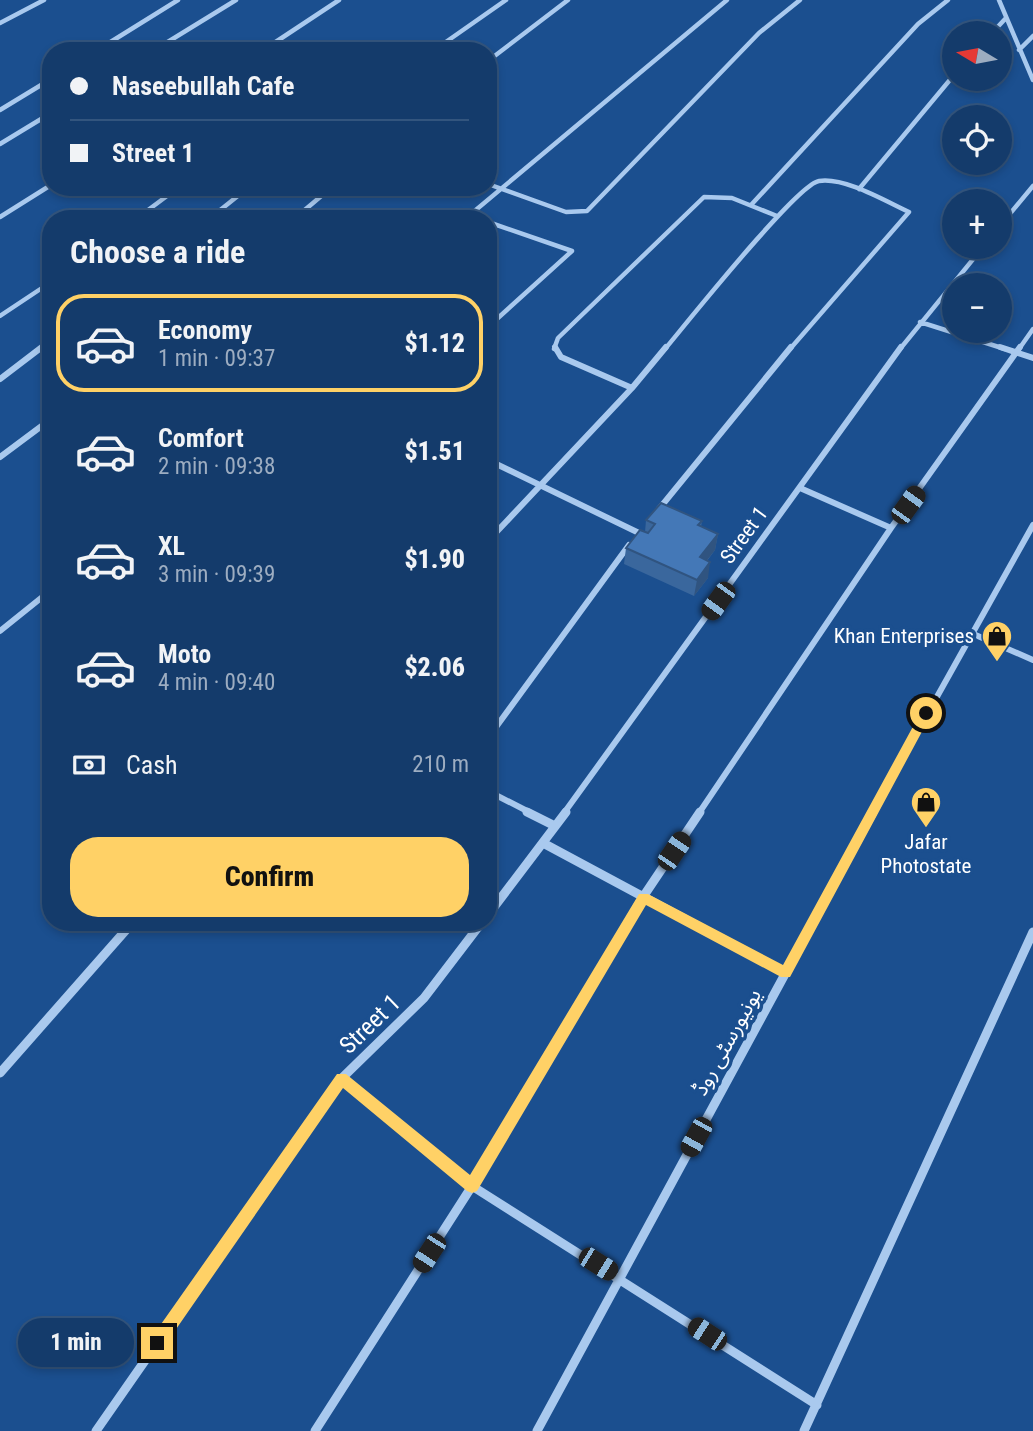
<!DOCTYPE html>
<meta charset="utf-8">
<style>
body{margin:0;font-family:"Roboto Condensed","Noto Sans Arabic",sans-serif;background:#1d4271;color:#f1f3f6;height:100vh;display:flex;flex-direction:column;font-size:26px;white-space:nowrap}
*{box-sizing:border-box;margin:0}
p{font-size:23px;color:#9dadc1}
.icon{flex:none;width:38px;height:38px;fill:none;stroke:currentColor;stroke-width:2;stroke-linecap:round;stroke-linejoin:round}
.map{position:relative;flex:1;overflow:hidden}
.details{position:absolute;left:42px;top:210px;width:455px;height:721px;display:flex;flex-direction:column;background:#143b6b;border-radius:28px;box-shadow:0 4px 10px #0003,0 0 0 2px #33557e}
.details>*{flex:none}
.guide{position:absolute;left:42px;top:42px;width:455px;height:154px;border-radius:28px;box-shadow:0 4px 10px #0003,0 0 0 2px #33557e;display:grid;align-content:center;height:154px;padding:0 28px;background:#143b6b}
.needle{width:46px;rotate:280deg}
.fabs{position:absolute;left:942px;top:21px;display:grid;gap:14px}
.fabs a{display:grid;place-items:center;width:70px;height:70px;border-radius:50%;background:#143b6b;box-shadow:0 4px 10px #0003,0 0 0 2px #33557e;font-size:35px}
.end{position:absolute;width:32px;height:32px;margin:-16px;border:9px solid #ffd166;background:#111;box-shadow:0 0 0 4px #111}
.from{border-radius:50%}
.bubble{position:absolute;height:49px;border-radius:24px;background:#143b6b;box-shadow:0 4px 10px #0003,0 0 0 2px #33557e;font-size:23px;font-weight:800;line-height:49px;text-align:center}
.car{position:absolute;width:21px;height:42px;margin:-21px -10px;border-radius:9px;box-shadow:0 0 5px 2px #0007;background:linear-gradient(#222 24%,#8ab4d8 0 40%,#222 0 76%,#8ab4d8 0 86%,#222 0)}
.guide b{display:flex;align-items:center;gap:24px;height:66px;font-size:26px}
.guide b+b{border-top:2px solid #33557e}
.guide i{width:18px;height:18px;background:#f1f3f6}
ul{padding:0;list-style:none}
li{display:flex;align-items:center;gap:21px;height:98px;margin:0 14px 10px;padding:0 14px;border:4px solid transparent;border-radius:28px}
li div{flex:1}
li b{display:block;font-size:26px}
li em{font-style:normal;font-weight:800}
li.active{border-color:#ffd166}
li>.icon{width:63px;height:63px;stroke-width:1.5}
h2{padding:0 28px;font-size:32px;line-height:84px}
.pay{display:flex;align-items:center;gap:18px;height:77px;padding:0 28px;font-size:26px}
.pay p{margin-inline-start:auto}
.action{display:flex;gap:14px;margin-top:auto;padding:14px 28px}
.action a{flex:1;height:80px;border-radius:28px;background:#ffd166;color:#111;font-size:28px;font-weight:800;line-height:80px;text-align:center}
.map>svg:first-child{display:block}
.lines{fill:none;stroke-linecap:round;stroke-linejoin:round}
.minor-far2{stroke:#a9c9ee;stroke-width:4.5}
.minor-far1{stroke:#a9c9ee;stroke-width:6}
.minor{stroke:#a9c9ee;stroke-width:9}
.wall{fill:#3a679d}
.shaded-wall{fill:#305480}
.building{fill:#4478b7;stroke:#305480;stroke-width:2}
.route{fill:#ffd166}
.labels{text-anchor:middle;stroke-width:7;stroke-linejoin:round;paint-order:stroke}
.street-label{font-size:21px;fill:#fff;stroke:#1b4f8f}
.poi-label{font-size:21px;fill:#fff;stroke:#1b4f8f;text-anchor:end}
.near-street-label{font-size:24px;fill:#fff;stroke:#1b4f8f}
</style>
<div class="map">
<svg width="1033" height="1431" viewBox="0 0 1033 1431">
<rect width="100%" height="100%" fill="#1b4f8f"/>
<g class="lines">
<path class="minor-far2" d="M 999,0 L 1033,80
M 0,23 L 44,0
M 992,33 L 1006,18
M 1019,50 L 1033,36
M 96,51 L 178,0
M 153,51 L 236,0
M 262,51 L 339,0
M 433,51 L 506,0
M 488,61 L 568,0
M 0,110 L 51,79
M 0,144 L 51,113
M 488,184 L 566,212 L 587,211 L 759,33 L 800,0
M 859,189 L 954,75
M 751,205 L 918,24 L 948,0
M 0,217 L 51,185
M 136,219 L 179,187
M 209,219 L 249,187
M 294,219 L 332,187
M 465,219 L 727,0
M 488,222 L 572,251 L 488,327
M 999,227 L 1033,186
M 0,316 L 51,282
M 920,322 L 1005,349
M 40,349 L 51,341
M 554,349 L 558,338 L 704,197 L 732,198 L 777,216
M 665,349 C 686,324 797,184 819,181 C 845,177 885,201 909,212 L 790,349
M 900,349 L 983,247
M 1019,349 L 1033,329"/>
<path class="minor-far1" d="M 555,347 L 561,357 L 632,388
M 1000,347 L 1033,358
M 0,379 L 42,347
M 0,457 L 51,419
M 488,460 L 639,533
M 659,509 L 791,347
M 891,528 L 1020,347
M 488,541 L 632,388 L 666,347
M 0,631 L 51,590
M 971,633 L 1033,660
M 488,738 L 629,545
M 488,791 L 531,813
M 564,813 L 901,347
M 699,813 L 891,528 L 800,488
M 872,813 L 1033,525"/>
<path class="minor" d="M 527,812 L 555,826
M 543,843 L 785,973
M 488,915 L 566,812
M 0,1073 L 133,922
M 341,1079 L 472,1186 L 817,1405
M 96,1431 L 341,1079 L 424,998 L 482,922
M 315,1431 L 472,1186 L 643,897 L 700,812
M 537,1431 L 873,812
M 804,1431 L 1033,932"/>
</g>
<path class="wall" d="M 646,520 L 702,521 L 701,527 L 718,534 L 715,550 L 707,561 L 708,578 L 694,596 L 624,564 L 626,548 L 645,532 Z"/>
<path class="shaded-wall" d="M 718,534 L 715,550 L 697,573 L 700,557 Z
M 710,562 L 708,578 L 694,596 L 697,580 Z"/>
<path class="building" d="M 661,503 L 702,521 L 698,525 L 718,534 L 700,557 L 710,562 L 697,580 L 626,548 L 640,530 L 648,533 L 655,524 L 646,520 Z"/>
<path class="route" d="M 926,708 L 932,713 L 790,977 L 781,977 L 646,905 L 477,1191 L 472,1193 L 467,1191 L 343,1088 L 163,1348 L 157,1351 L 152,1348 L 149,1343 L 152,1337 L 337,1074 L 346,1074 L 470,1175 L 639,894 L 648,894 L 783,965 L 922,710 Z"/>
<defs>
<g id="shop-pin" transform="scale(1.575)"><path d="M0 17L-7.5 6A9.5 9.5 0 1 1 7.5 6Z" fill="#ffd166" stroke="#1b4f8f"/><path d="M-5-2.5h2.3a2.7 3.5 0 0 1 5.4 0H5L5.5 6h-11ZM-1.5-2.5h3a1.5 2.3 0 0 0-3 0Z" fill="#111"/></g>
</defs>
<g fill-rule="evenodd">
<use href="#shop-pin" x="997" y="636"/>
<use href="#shop-pin" x="926" y="802"/>
</g>
<g class="labels">
<g class="street-label">
<text transform="translate(744 535) rotate(-54)" y="7">Street 1</text>
<text transform="translate(727 1042) rotate(-61)" y="7">یونیورسٹی روڈ</text>
</g>
<g class="poi-label">
<text x="974" y="643">Khan Enterprises</text>
<text x="926" y="849" text-anchor="middle">Jafar<tspan x="926" dy="24">Photostate</tspan></text>
</g>
<g class="near-street-label">
<text transform="translate(370 1024) rotate(-44)" y="8">Street 1</text>
</g>
</g>
</svg>
<div class="fabs">
<a><svg class="needle" viewBox="-14 -14 28 28"><path d="M0-13l5 13h-10z" fill="#e53935"/><path d="M0 13l5-13h-10z" fill="#9dadc1"/></svg></a>
<a><svg class="icon" aria-label="locate" viewBox="0 0 24 24"><circle cx="12" cy="12" r="6"/><path d="M12 2v4M12 18v4M2 12h4M18 12h4"/></svg></a>
<a>+</a>
<a>−</a>
</div>
<i class="end from" style="left:926px;top:713px"></i>
<i class="end" style="left:157px;top:1343px"></i>
<div class="bubble" style="left:18px;top:1318px;width:116px">1 min</div>
<i class="car" style="left:908px;top:505px;rotate:36deg"></i>
<i class="car" style="left:718px;top:601px;rotate:216deg"></i>
<i class="car" style="left:674px;top:851px;rotate:34deg"></i>
<i class="car" style="left:696px;top:1137px;rotate:209deg"></i>
<i class="car" style="left:429px;top:1253px;rotate:213deg"></i>
<i class="car" style="left:598px;top:1264px;rotate:122deg"></i>
<i class="car" style="left:707px;top:1334px;rotate:303deg"></i>
<div class="guide">
<b><i class="from"></i>Naseebullah Cafe</b>
<b><i></i>Street 1</b>
</div>
<section class="details">
<h2>Choose a ride</h2>
<ul>
<li class="active"><svg class="icon" aria-label="car" viewBox="0 0 24 24"><path d="M5 17H2v-5l4-1 3-4h7l3 4 3 1v5h-3M9 17h6M6 11h13"/><circle cx="7" cy="17" r="2"/><circle cx="17" cy="17" r="2"/></svg><div><b>Economy</b><p>1 min · 09:37</p></div><em>$1.12</em></li>
<li><svg class="icon" aria-label="car" viewBox="0 0 24 24"><path d="M5 17H2v-5l4-1 3-4h7l3 4 3 1v5h-3M9 17h6M6 11h13"/><circle cx="7" cy="17" r="2"/><circle cx="17" cy="17" r="2"/></svg><div><b>Comfort</b><p>2 min · 09:38</p></div><em>$1.51</em></li>
<li><svg class="icon" aria-label="car" viewBox="0 0 24 24"><path d="M5 17H2v-5l4-1 3-4h7l3 4 3 1v5h-3M9 17h6M6 11h13"/><circle cx="7" cy="17" r="2"/><circle cx="17" cy="17" r="2"/></svg><div><b>XL</b><p>3 min · 09:39</p></div><em>$1.90</em></li>
<li><svg class="icon" aria-label="car" viewBox="0 0 24 24"><path d="M5 17H2v-5l4-1 3-4h7l3 4 3 1v5h-3M9 17h6M6 11h13"/><circle cx="7" cy="17" r="2"/><circle cx="17" cy="17" r="2"/></svg><div><b>Moto</b><p>4 min · 09:40</p></div><em>$2.06</em></li>
</ul>
<div class="pay"><svg class="icon" aria-label="cash" viewBox="0 0 24 24"><path d="M3 7h18v10H3z"/><circle cx="12" cy="12" r="2"/></svg>Cash<p>210 m</p></div>
<div class="action"><a>Confirm</a></div>
</section>
</div>
